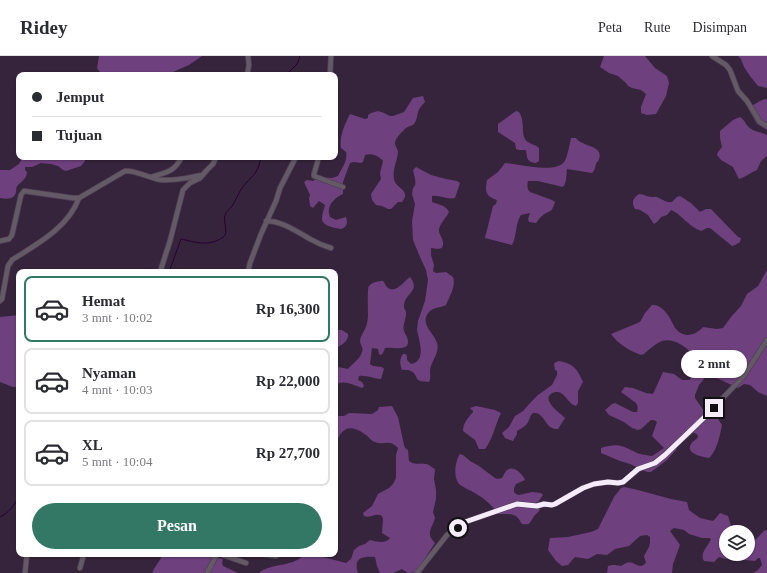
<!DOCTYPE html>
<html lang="id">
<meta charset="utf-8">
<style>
body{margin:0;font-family:Georgia,serif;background:#f7f7f7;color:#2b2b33;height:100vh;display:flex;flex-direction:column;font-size:15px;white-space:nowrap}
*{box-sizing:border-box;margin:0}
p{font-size:13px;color:#7c7c81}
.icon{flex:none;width:22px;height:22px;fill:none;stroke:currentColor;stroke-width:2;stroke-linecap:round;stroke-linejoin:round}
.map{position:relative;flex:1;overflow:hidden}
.details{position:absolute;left:16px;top:213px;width:322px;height:288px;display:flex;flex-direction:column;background:#fff;border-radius:8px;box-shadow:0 1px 3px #0004}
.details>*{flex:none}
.hud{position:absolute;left:16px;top:16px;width:322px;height:88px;border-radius:8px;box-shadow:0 1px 3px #0004;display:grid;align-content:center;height:88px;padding:0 16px;background:#fff}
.tools{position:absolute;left:719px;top:469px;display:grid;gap:8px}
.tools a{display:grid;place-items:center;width:36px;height:36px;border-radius:50%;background:#fff;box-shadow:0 1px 3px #0004;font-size:20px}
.end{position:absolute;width:18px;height:18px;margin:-9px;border:5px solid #f6ebfb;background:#111;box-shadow:0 0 0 2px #111}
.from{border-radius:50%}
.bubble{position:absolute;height:28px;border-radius:14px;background:#fff;box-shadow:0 1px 3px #0004;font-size:13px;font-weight:800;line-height:28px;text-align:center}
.hud b{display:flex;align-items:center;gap:14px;height:38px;font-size:15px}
.hud b+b{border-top:1px solid #e1e1e2}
.hud i{width:10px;height:10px;background:#2b2b33}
ul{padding:7px 0 0;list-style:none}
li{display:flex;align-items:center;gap:12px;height:66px;margin:0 8px 6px;padding:0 8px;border:2px solid #e1e1e2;border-radius:8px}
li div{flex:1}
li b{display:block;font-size:15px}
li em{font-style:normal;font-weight:800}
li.current{border-color:#337765}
li>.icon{width:36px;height:36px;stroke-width:1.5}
.cta{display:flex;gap:8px;margin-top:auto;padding:8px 16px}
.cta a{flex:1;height:46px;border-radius:24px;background:#337765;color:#fff;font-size:16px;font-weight:800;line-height:46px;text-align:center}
header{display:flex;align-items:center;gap:24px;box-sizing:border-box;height:56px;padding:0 20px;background:#fff;border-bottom:1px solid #e1e1e2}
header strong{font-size:19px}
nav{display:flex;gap:22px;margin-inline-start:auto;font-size:14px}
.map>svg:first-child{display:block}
.green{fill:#6e407e}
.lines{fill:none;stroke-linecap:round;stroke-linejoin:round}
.stream{stroke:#260032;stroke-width:1}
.minor-casing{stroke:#514057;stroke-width:6}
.minor{stroke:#635a66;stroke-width:4.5}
.route{stroke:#f6ebfb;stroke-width:5}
</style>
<header>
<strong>Ridey</strong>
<nav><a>Peta</a><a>Rute</a><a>Disimpan</a></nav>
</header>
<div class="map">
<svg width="767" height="517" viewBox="0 0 767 517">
<rect width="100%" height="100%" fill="#36243c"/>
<path class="green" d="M 99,0 L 202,0 L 189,9 L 166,19 L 104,19 L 99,15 L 97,12 Z
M 604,0 L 645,0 L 655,12 L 667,20 L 669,27 L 666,40 L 656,58 L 647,59 L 641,57 L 641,51 L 646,38 L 641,34 L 632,32 L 628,30 L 626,27 L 618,20 L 609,17 L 600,11 Z
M 738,0 L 767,0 L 767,32 L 758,30 L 750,20 L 744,11 L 741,3 Z
M 423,40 L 425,46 C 422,49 419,52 418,56 C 417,60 417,64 414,68 C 412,70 409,70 406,72 C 403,75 395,82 395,87 C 395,90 397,92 398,95 C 398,103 392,114 394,123 C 395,133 412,133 402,146 L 398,146 L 391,153 L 388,153 L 382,150 L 376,149 L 372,144 L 371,138 L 381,123 L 380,117 L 383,105 C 379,100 371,97 365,99 L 363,106 L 361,107 L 354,106 L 350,107 L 343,126 L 343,138 C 333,143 326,150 330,161 L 336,164 L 346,161 C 348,167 347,171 341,173 C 335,172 321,170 322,162 C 322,158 324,153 325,149 L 319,145 L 313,152 L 310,150 L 309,142 L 310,139 L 304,126 L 307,124 L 313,125 L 319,121 L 332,122 L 338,120 C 342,112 348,105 346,96 L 341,92 C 339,80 345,68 350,58 L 365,63 L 368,62 L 368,59 L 371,57 L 378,55 L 384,57 L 390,60 L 393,60 L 404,56 L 413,42 Z
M 765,43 L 767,44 L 767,74 L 757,68 L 748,52 L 760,45 Z
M 516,55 L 519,56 C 525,64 521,76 525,83 C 528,88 535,88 539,92 L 539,105 L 536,107 C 527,106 527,103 526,94 L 519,94 L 516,93 L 515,87 L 498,76 L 498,68 Z
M 740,61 C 745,64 746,70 751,73 C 754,75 763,77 767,79 L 767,98 L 766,101 L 761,105 L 757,114 C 751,116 746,121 739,123 L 733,111 L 721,104 L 717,99 L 718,96 L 722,91 L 720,82 L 720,75 L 733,64 Z
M 571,82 L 576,82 C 582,91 604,89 599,103 C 598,107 598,104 596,108 C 595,112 595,114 592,117 L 567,113 C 566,120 567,126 563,131 L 538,125 L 528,125 C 527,130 527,133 530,136 L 552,144 L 555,146 C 551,159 550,153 542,160 C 539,162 538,165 536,167 L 529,166 L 528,163 L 530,157 L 521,159 C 515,168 517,180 512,189 L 485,182 L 493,150 L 496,148 L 497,144 C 485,140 485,135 487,124 L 498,116 L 505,107 C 519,108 555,118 564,106 C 567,103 570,87 571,82 Z
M 23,101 L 85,101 L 85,105 L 81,110 L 66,115 L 63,114 L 58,110 L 51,108 L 41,107 L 32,111 L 25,111 L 25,114 L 27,116 C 27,118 26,121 25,122 C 23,125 20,127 18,129 C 15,133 17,131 16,136 C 14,144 7,143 0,142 L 0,114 L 10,114 L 19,108 Z
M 416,111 L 431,119 L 446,123 L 457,125 L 460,127 L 455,142 C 447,144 440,139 432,140 L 432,146 C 439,149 446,149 449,156 C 446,162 441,166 439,173 C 438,180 446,183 442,192 L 438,193 L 431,192 L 431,199 L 434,209 L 433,215 L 436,217 L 446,216 L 453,221 C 456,231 450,239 446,249 C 440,252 433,251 429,256 C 419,268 434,277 437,287 C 440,297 431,305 430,314 C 430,319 431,322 429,326 L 420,325 L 417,323 C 415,316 410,313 402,314 C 400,309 399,303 403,298 L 406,298 L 407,301 L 407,304 L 411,308 C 427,305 419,284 417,274 L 418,265 L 425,245 L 428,224 L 426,214 L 420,201 L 413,184 L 412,165 L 415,148 L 412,138 L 413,132 C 418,128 414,121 413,114 Z
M 639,138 C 644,138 647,141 652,141 C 656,141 655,140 659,142 C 664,144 666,147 672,146 L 677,141 L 680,140 L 691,147 L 700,156 L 706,153 L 711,153 L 738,181 L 741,182 L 740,186 L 735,189 L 732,190 L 710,172 L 707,172 L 701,175 C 696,173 691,170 687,166 C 682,162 677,156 671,154 L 667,159 L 661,161 L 657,166 L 654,168 L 648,159 L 640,154 L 635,153 C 631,146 633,142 639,138 Z
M 767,214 L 767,340 L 758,336 L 750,329 L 744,328 L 738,332 L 708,318 L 699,329 L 695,339 L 695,342 L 704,355 L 718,363 L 722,369 C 720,379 717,395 709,402 C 703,401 685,398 691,388 C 693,385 696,384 698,381 L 697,378 L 687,374 L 680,381 L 676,394 L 674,396 L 667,404 L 651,416 L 647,416 L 630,408 L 620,405 L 601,397 L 601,392 C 616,387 622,389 635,396 C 640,399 647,399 652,400 L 664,392 L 652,380 L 657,366 L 654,364 L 651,364 L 641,373 L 638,374 L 632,372 L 624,366 L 609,359 L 605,354 L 612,348 L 615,347 L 633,356 L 637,356 C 638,352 638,350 636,347 L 621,336 L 625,331 L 633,332 L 646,337 L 653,338 L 663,316 L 674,318 L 682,324 L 689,324 L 701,311 C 699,308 698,305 696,303 C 690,293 674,281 662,285 C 658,286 647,295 644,298 L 641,299 C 630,295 618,288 611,278 L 640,266 L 645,257 L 652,249 C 654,249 657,249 658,250 C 665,253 670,262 673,268 C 674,269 674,272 676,273 C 684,283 696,279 703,271 L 717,273 L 723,272 L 731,261 L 741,250 L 747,238 L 758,230 Z
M 410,221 C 421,235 405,237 404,249 C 404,254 405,252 406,256 C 407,262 402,268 404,275 C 406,280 410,284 407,290 C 401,294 393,291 385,292 L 383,297 L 381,299 L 379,298 L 378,293 L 372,292 L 370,308 L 373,310 L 382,311 L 384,313 L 381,323 C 374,323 367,319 359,320 L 358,324 L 362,326 L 364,330 L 362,332 C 354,329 343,323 335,329 L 335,313 L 338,311 L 348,313 C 352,308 360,303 362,296 C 364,291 360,289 360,285 C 360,281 363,277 365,273 C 367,269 368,263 368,258 C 368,254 367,232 369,230 C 372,226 379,225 383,225 C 385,227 385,229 387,231 C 395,239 404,225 410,221 Z
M 19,259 L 19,331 L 13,331 L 0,326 L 0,261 Z
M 335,274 L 342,274 L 348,278 C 349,285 341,290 335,292 Z
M 559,305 C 573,307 578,314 583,326 L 578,335 L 578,347 L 576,350 C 569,348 567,341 561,337 C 556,334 546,338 549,345 C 552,352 560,357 565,362 L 558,373 C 547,373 547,365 540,359 C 538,357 536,357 533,357 C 529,360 530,365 526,369 C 524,371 520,373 517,375 L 517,378 L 513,385 L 505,382 L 502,377 L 509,371 L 515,360 L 523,355 L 531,346 L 538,339 L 552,329 L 557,319 L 557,315 L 555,314 L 554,308 L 556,306 Z
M 392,350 L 398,361 L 404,389 L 405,392 L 408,394 L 409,405 C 416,410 419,406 426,408 C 429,408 432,412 435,413 L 434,423 L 436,434 L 436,443 L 433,456 L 435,462 C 432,473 425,477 435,487 L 416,516 L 408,517 L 402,513 L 393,517 L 380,517 L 377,510 L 375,501 C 362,500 353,502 358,517 L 259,517 C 269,507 296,511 304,498 L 319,498 L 320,500 L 323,501 L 346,507 L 351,503 L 354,494 L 359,490 L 365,488 L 370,484 C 378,486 385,488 390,482 L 382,477 L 383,463 L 382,460 C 376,456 370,463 364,460 L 363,457 L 372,450 L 378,438 L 389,432 L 393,428 L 396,422 L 396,399 L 398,392 C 389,382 384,390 375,386 C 371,385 369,381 366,379 C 348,365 339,374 335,392 L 335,360 L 344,360 L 349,357 L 372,358 L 378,354 L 379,351 Z
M 476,350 L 495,354 L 501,357 C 495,369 493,383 485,393 L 479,393 L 475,384 L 463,375 C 463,367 468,362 473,356 L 473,355 L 470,352 Z
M 460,398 L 463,399 L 470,405 L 479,410 L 495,422 L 498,423 L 502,422 C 503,420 505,416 507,414 C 513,409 523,418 525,424 L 516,428 L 514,432 L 514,436 L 516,438 L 519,439 L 532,436 L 541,437 L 543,439 L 538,446 L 535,447 L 536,451 L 540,454 C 538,457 534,459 533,462 C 529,468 530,469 522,468 C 520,466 520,464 518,462 C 514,457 504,458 498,458 C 493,450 485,443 478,439 C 472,435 464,432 459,428 C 453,421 455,405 460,398 Z
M 624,431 L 634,433 L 671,443 L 687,446 L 689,454 L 700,462 L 713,465 L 715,463 L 720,457 L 728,460 L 733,476 L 726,476 L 726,498 L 748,498 L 748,490 L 752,487 L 765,474 L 767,475 L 767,517 L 753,517 L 758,514 L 762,509 L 760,502 L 758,502 L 755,505 L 744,504 L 737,498 L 726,503 L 719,501 L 714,506 L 704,505 C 699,497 708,491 711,483 L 709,482 L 702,482 L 689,478 L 684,474 L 674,472 L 670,475 L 680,489 L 673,508 L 672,517 L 607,517 L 608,510 L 612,509 L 615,509 L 621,510 C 633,502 631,509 642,510 L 646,507 L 644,500 L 649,491 L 650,487 L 650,481 L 647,479 L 640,480 L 629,490 L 615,493 L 607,499 L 597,498 L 588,503 L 575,501 L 568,509 L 562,510 L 556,505 L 548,494 L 550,482 L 568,481 L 591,476 L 598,473 L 614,441 L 621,432 Z
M 163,498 L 214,498 L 214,501 L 223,503 L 222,507 L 223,510 L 238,517 L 152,517 C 155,510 160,505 163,498 Z"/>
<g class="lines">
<path class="stream" d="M 286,19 L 297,8 L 300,1 L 299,0
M 169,216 L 181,183 C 195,186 208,191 222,182 C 231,177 221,165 226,157 C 227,155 230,153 232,150 C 236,145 238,137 242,132 C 252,119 258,119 261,101
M 0,461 C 9,457 14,449 19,441"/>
<g class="minor-casing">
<path id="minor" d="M 712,0 L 726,9 L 730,14 L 738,35 L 747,45 L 760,66 L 767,70
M 247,19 L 249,9 L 248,0
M 330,19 L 331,0
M 317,101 L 318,104 L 314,118 L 314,120 L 343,131
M 151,121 C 167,116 173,117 182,101
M 266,165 C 283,165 297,176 310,183 C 317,187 324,190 331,192
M 0,185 L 9,183 L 12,179 L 21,139 L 24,135 L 73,142 L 79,142 L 125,115 C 137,114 150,123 162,124 C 175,125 190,121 203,119
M 160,216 L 170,185 L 183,134 L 190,127 L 200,122 L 207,114 L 213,108 L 216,101
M 248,216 L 250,207 L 261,178 L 276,145 L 280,132 L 296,101
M 0,245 L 2,243 L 8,210 L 12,204 C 37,188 68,172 79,142
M 42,498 L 45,498
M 220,498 L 246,507
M 263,498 L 276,500 L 279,498
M 80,512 L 84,498
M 25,517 L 27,498
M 207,517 L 217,498
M 417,517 L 447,479 C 453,474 460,472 465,466 L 517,448 L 537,450 L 544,448 L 552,449 L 555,448 L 583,432 L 594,428 L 608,426 L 618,427 L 623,426 L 639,413 L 651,409 L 660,403 L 694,372 L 743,321 L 767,284"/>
</g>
<use href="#minor" class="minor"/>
</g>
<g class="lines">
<path class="route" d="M 458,472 L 461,471 L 465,466 L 517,448 L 537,450 L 544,448 L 552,449 L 555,448 L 583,432 L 594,428 L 608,426 L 618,427 L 623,426 L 638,413 L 655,407 L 665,399 L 714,352"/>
</g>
</svg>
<div class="tools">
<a><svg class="icon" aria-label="layers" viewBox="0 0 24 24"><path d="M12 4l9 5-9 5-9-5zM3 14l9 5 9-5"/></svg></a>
</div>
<i class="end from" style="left:458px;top:472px"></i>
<i class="end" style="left:714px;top:352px"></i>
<div class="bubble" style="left:681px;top:294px;width:66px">2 mnt</div>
<div class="hud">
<b><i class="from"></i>Jemput</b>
<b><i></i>Tujuan</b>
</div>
<section class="details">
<ul>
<li class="current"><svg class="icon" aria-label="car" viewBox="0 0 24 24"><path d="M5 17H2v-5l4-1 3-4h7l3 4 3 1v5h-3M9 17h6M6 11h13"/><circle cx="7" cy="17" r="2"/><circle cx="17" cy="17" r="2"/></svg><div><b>Hemat</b><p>3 mnt · 10:02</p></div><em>Rp 16,300</em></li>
<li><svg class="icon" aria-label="car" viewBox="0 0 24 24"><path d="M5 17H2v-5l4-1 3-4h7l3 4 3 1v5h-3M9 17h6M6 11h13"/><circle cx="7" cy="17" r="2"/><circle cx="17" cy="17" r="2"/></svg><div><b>Nyaman</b><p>4 mnt · 10:03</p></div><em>Rp 22,000</em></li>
<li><svg class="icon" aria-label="car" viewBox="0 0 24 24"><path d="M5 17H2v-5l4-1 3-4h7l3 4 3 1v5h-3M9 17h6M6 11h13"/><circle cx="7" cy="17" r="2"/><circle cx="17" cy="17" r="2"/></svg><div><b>XL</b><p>5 mnt · 10:04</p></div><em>Rp 27,700</em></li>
</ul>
<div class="cta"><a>Pesan</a></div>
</section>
</div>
